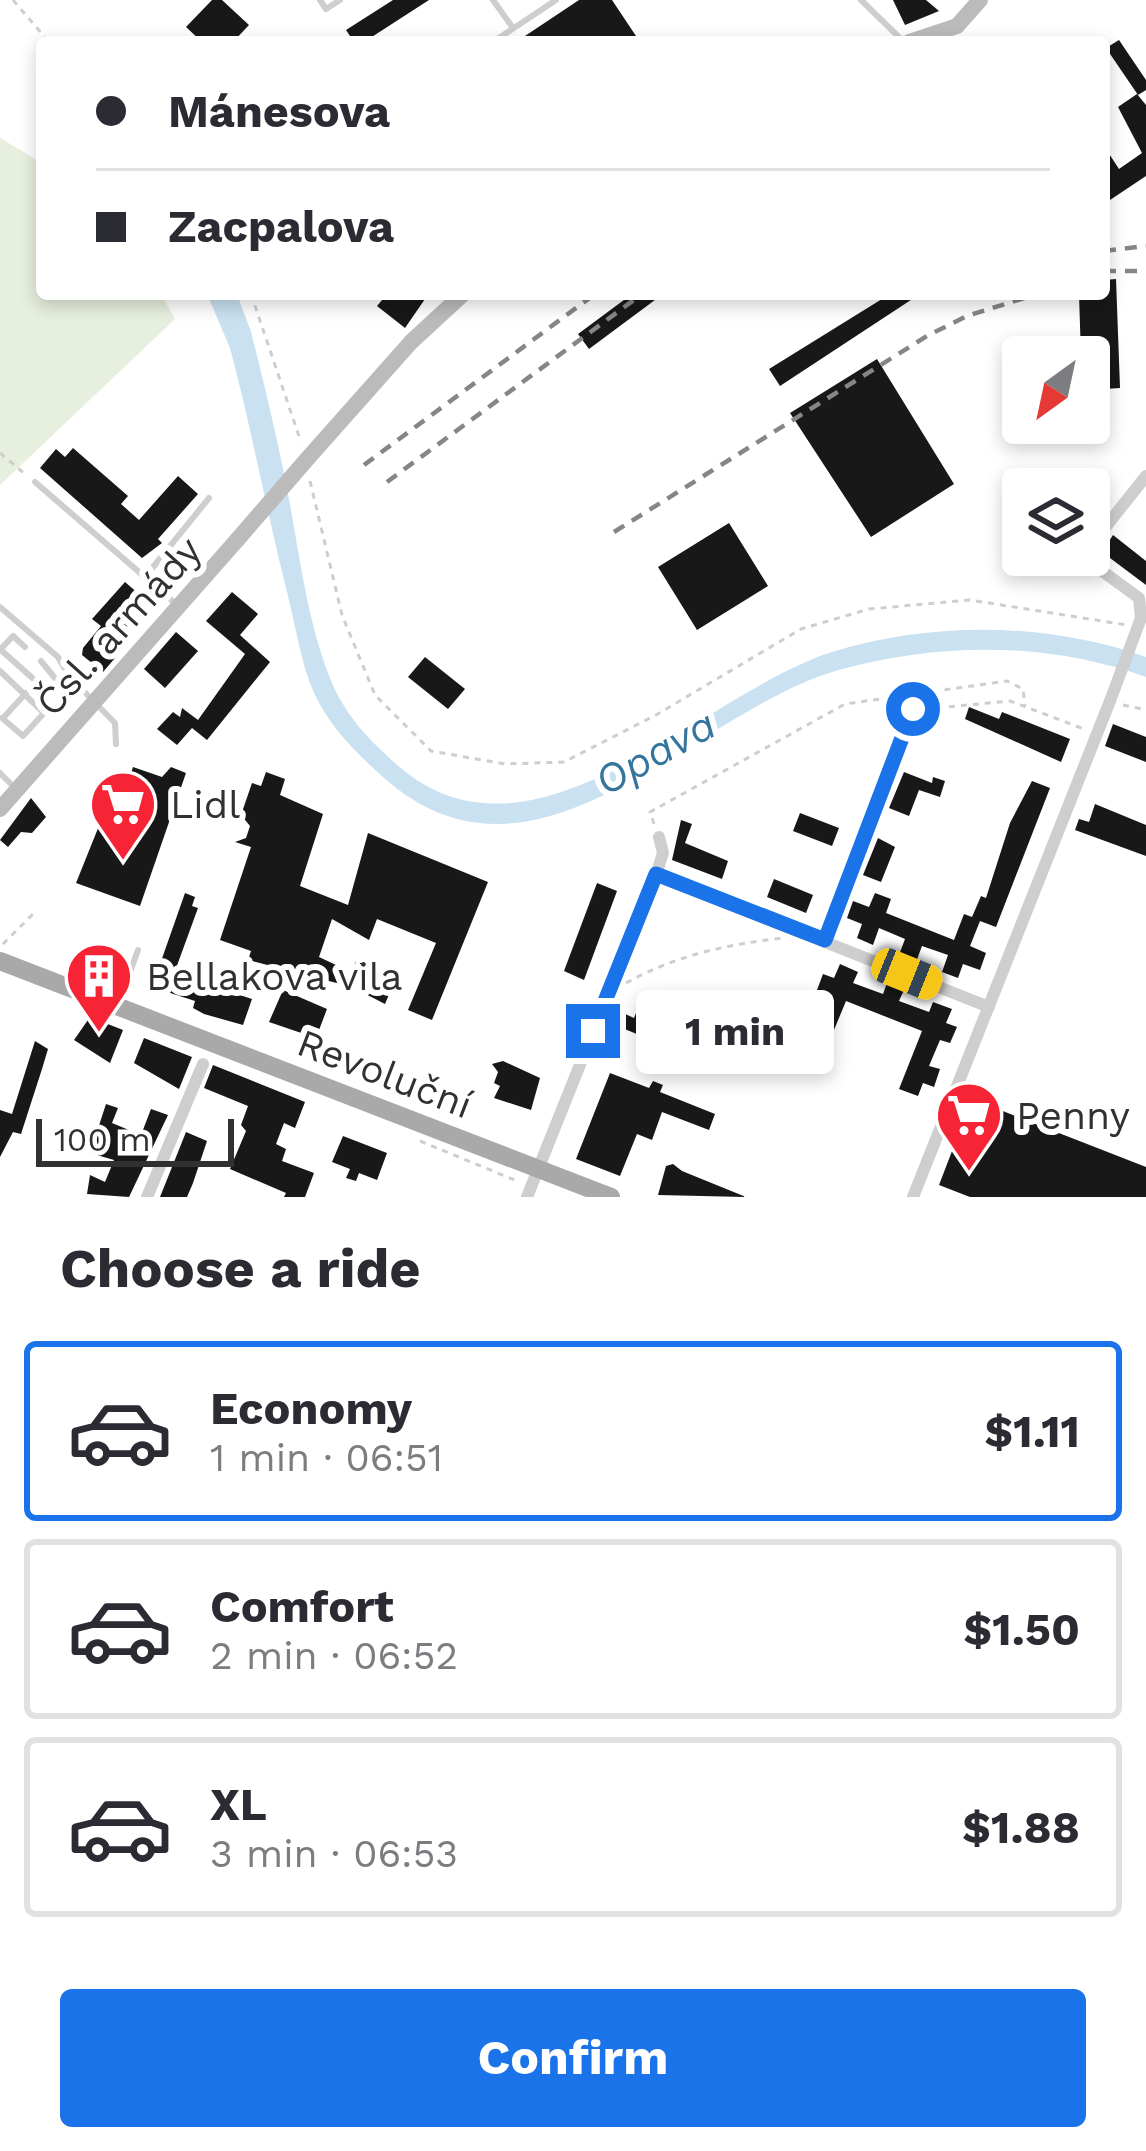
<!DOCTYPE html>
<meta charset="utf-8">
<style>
body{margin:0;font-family:"Work Sans",sans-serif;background:#f2f2f3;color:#2b2b33;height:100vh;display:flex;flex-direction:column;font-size:45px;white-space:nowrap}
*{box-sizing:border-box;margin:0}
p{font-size:39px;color:#7c7c81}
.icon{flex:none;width:66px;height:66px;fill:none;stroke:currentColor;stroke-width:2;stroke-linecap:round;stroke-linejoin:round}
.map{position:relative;height:1197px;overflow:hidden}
.details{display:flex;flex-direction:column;background:#fff;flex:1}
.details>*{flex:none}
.top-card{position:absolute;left:36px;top:36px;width:1074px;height:264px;border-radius:12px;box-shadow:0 6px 18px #0003;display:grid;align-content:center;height:264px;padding:0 60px;background:#fff}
.needle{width:78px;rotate:213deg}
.controls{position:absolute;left:1002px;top:336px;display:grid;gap:24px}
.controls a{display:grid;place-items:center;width:108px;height:108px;border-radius:12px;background:#fff;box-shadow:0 6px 18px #0003;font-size:60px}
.scale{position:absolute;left:36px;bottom:30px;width:198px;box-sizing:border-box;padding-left:12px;border:6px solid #313131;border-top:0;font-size:33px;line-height:42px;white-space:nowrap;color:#313131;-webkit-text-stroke:9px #fff;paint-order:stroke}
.end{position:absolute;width:54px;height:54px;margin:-27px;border:15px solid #1a73e8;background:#fff;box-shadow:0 0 0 6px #fff}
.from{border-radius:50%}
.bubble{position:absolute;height:84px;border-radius:12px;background:#fff;box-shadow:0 6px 18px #0003;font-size:39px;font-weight:700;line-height:84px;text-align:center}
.car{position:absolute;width:36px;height:72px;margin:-36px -18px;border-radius:15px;box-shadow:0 0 9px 3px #0007;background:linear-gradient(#f5c518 24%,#345 0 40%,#f5c518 0 76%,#345 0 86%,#f5c518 0)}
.top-card b{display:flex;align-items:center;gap:42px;height:114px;font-size:45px}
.top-card b+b{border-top:3px solid #e1e1e2}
.top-card i{width:30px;height:30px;background:#2b2b33}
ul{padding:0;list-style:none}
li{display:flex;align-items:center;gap:36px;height:180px;margin:0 24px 18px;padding:0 36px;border:6px solid #e1e1e2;border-radius:12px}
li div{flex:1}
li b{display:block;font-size:45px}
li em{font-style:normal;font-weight:700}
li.on{border-color:#1a73e8}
li>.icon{width:108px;height:108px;stroke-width:1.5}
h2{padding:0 60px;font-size:54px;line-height:144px}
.cta{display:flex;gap:24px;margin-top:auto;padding:24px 60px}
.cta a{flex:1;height:138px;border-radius:12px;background:#1a73e8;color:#fff;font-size:48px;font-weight:700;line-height:138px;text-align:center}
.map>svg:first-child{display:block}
.green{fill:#e7efde}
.water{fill:#c9e1f0}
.building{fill:#181818}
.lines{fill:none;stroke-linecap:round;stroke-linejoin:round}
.path{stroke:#cecece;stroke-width:3;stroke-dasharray:6 6;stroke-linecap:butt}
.service{stroke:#cecece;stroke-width:6}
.minor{stroke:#cecece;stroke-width:12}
.secondary{stroke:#bbb;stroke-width:16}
.primary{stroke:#a9a9a9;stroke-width:18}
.rail{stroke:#868686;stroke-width:4.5;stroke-dasharray:12 9;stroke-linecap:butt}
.minor-bridge{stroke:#cecece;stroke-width:12}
.secondary-bridge{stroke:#bbb;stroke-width:16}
.route{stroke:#1a73e8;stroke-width:15}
.labels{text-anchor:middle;stroke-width:12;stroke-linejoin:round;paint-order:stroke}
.street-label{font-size:39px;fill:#313131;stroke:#fff}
.poi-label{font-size:39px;fill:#313131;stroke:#fff;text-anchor:start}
.water-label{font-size:42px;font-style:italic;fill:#35759d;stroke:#fff}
</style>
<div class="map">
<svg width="1146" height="1197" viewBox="0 0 1146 1197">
<rect width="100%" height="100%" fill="#fff"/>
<path class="green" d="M 0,138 L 42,163 L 42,294 L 161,294 L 175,319 L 0,485 Z"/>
<path class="water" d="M 207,294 L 237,294 L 251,332 C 266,391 280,450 291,510 C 301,566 309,625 330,678 C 344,714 368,739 396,764 C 532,885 700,694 832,652 C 932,621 1047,622 1146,657 L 1146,677 C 1048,642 942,642 842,669 C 694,709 537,915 383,777 C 355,752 330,727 314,693 C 301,663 296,628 288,596 C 267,514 252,430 230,348 Z"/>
<path class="building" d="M 212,0 L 222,0 L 249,25 L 233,42 L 202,42 L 186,27 Z
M 393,0 L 429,0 L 364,42 L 354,42 L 346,30 Z
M 579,0 L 612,0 L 640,42 L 516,42 Z
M 893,0 L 926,0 L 939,11 L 905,25 Z
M 1119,40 L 1146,80 L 1146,90 L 1138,95 L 1106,48 Z
M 1137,94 L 1146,105 L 1146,176 L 1104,204 L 1104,146 L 1119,169 L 1142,153 L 1118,107 Z
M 1116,279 L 1120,388 L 1089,390 L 1089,357 L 1081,357 L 1079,294 L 1104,294 L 1104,280 Z
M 387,294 L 419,294 L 425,299 L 405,328 L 377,306 Z
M 632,294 L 663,294 L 589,349 L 578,334 Z
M 890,294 L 920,294 L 780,386 L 769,369 Z
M 877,359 L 954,484 L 871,537 L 790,413 Z
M 73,448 L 128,496 L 121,504 L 139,520 L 178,476 L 198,494 L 158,539 L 162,543 L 142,558 L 40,468 L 56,449 L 65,457 Z
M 729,523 L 768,586 L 697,630 L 658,567 Z
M 1113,535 L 1146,561 L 1146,585 L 1102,552 Z
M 125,582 L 147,601 L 119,637 L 127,644 L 103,672 L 82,655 L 83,648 L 101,626 L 92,619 Z
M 232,592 L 258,614 L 240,635 L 270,662 L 207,740 L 192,728 L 177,745 L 157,729 L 173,712 L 180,717 L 182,708 L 198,720 L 245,654 L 206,621 Z
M 176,632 L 198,651 L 165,688 L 144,669 Z
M 425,657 L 465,689 L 448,709 L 408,677 Z
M 969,707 L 999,719 L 1002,712 L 1070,739 L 1061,762 L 965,719 Z
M 1113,724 L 1146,737 L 1146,762 L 1105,746 Z
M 133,767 L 162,777 L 171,767 L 186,773 L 140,906 L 76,883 L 111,796 L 122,800 Z
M 266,772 L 285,779 L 280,795 L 323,814 L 300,886 L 348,905 L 368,833 L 488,882 L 432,1020 L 408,1010 L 436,943 L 377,919 L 369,940 L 332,919 L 319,957 L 351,972 L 356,961 L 396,978 L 385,1004 L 352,987 L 248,960 L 251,951 L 220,940 L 251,847 L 235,842 L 246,838 L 250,826 L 241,815 L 252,783 L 261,786 Z
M 904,772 L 932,783 L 933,777 L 945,781 L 940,797 L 919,790 L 909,816 L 889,808 Z
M 1032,781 L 1050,788 L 996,927 L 980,921 L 970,946 L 986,953 L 980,970 L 963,964 L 958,978 L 942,972 L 948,955 L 922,946 L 916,962 L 899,955 L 905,939 L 879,928 L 873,945 L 857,938 L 862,924 L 847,918 L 853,901 L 869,907 L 875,893 L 891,899 L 886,913 L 954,940 L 964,914 L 972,917 L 981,896 L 986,898 L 1010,823 Z
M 31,798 L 46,817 L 32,833 L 21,832 L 8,847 L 0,840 Z
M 1095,804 L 1146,825 L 1146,856 L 1075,830 L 1079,819 L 1089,822 Z
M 800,813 L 839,828 L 832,846 L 793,831 Z
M 681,820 L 692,824 L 685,843 L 728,861 L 722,879 L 672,860 Z
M 878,838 L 895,847 L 881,882 L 863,875 Z
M 774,879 L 813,895 L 806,913 L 767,897 Z
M 597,883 L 617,891 L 584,980 L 564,971 Z
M 185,893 L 195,897 L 192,906 L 198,908 L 171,982 L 198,991 L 201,982 L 252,999 L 243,1025 L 204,1014 L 193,1008 L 195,1001 L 152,987 Z
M 840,964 L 858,972 L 853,983 L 883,994 L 887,983 L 904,990 L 899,1001 L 929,1012 L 933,1002 L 952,1009 L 946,1023 L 957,1027 L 950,1043 L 940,1040 L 929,1066 L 940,1069 L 934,1087 L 923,1083 L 918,1096 L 899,1089 L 922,1031 L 846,1001 L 822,1059 L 804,1052 L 810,1038 L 799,1033 L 806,1017 L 817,1021 L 827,995 L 817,990 L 823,974 L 834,978 Z
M 283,990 L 327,1009 L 316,1038 L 269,1022 Z
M 644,993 L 667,1002 L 657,1027 L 684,1039 L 679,1051 L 617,1026 L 623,1013 L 634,1018 Z
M 90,1017 L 123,1030 L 110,1063 L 74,1040 Z
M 144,1038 L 192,1057 L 179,1089 L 134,1063 Z
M 35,1041 L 48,1049 L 42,1069 L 21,1134 L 13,1132 L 0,1157 L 0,1110 L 12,1114 Z
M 503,1061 L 540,1078 L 531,1110 L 494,1098 L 500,1086 L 494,1083 L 498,1072 L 492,1064 Z
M 213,1065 L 305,1102 L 295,1128 L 284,1123 L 276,1144 L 286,1149 L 282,1161 L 314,1173 L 305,1197 L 284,1197 L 286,1193 L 230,1169 L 246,1131 L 241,1125 L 248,1106 L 204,1088 Z
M 610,1073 L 649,1088 L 653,1081 L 663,1085 L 660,1092 L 715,1114 L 709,1130 L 662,1112 L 652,1140 L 637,1134 L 620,1176 L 576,1159 Z
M 972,1099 L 1146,1167 L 1146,1197 L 970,1197 L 939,1185 Z
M 106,1104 L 118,1108 L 112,1123 L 141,1135 L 151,1109 L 168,1115 L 129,1197 L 87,1194 L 90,1175 L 105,1182 L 114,1160 L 90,1153 Z
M 186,1132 L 207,1141 L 193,1183 L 187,1197 L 160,1197 Z
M 343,1136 L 387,1153 L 377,1180 L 359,1173 L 356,1181 L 346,1178 L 350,1169 L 332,1162 Z
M 673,1164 L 682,1171 L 746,1197 L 658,1195 L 666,1166 Z"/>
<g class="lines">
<path class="path" d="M 13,0 L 49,42
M 251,294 L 301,442
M 0,453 L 26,475
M 310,481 L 342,615 L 375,695 L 431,751 L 505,764 L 564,762 L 656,715 L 801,629 L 869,609 L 970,600 L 1127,625
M 1123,705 L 1146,710
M 925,709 L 1010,701 L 1084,729
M 654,824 L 650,812 L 845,704 L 1007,681 L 1023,689 L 1025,706
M 3,944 L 34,913
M 626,983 C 677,955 725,945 782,938
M 420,1141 L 517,1181"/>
<path class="service" d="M 320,0 L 326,9 L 340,0
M 493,0 L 513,28
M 861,0 L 904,42
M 493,42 L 556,0
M 35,482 L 176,604
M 145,577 L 209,498
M 0,607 L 58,657 L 69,676
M 0,650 L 13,636 L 25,647
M 1,650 L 47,691
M 41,661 L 58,682
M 0,671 L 44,713 L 23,736 L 2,718
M 36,702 L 69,676 L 115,723 L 116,744
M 4,717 L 26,693
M 0,773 L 14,787
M 119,1003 L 138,950"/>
<path class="minor" d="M 1141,618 L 1139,598 L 1091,563 L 1092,544 L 1146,476
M 656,875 L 989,1007
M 825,941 L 913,709
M 147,1197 L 203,1064
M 527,1197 L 656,875 L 663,853 L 659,837
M 913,1197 L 1110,701"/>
<path class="secondary" d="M 909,42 L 957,26 L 980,0
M 308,458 L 411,342 L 463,294
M 0,809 L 237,540"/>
<path class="primary" d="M 0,961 L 611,1197"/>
<path class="rail" d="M 1104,251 L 1146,246
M 1104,271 L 1146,271
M 364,465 L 595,294
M 387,482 L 642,294
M 614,532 L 927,336 L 967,316 L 1037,294"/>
<path class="minor-bridge" d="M 1110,701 L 1141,618"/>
<path class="secondary-bridge" d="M 237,540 L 308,458"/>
</g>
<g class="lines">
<path class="route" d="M 593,1031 L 656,874 L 825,940 L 913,709"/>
</g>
<defs>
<g id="supermarket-pin" transform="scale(3.45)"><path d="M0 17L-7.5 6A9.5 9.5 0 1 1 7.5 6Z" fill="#f72435" stroke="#fff"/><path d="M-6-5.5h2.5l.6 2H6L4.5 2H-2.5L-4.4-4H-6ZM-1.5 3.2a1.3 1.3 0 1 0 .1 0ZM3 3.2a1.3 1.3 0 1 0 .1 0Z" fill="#fff"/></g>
<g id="building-pin" transform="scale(3.45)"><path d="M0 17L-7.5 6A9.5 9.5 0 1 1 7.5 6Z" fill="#f72435" stroke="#fff"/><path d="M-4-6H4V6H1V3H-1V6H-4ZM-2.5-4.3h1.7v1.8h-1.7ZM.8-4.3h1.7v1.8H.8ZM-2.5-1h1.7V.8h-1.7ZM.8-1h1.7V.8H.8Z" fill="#fff"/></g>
</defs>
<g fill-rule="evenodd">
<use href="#supermarket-pin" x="123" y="804"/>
<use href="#building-pin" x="99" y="976"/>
<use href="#supermarket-pin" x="969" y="1115"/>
</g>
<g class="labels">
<g class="street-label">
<text transform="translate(118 626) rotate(-48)" y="14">Čsl. armády</text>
<text transform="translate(385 1073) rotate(21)" y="14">Revoluční</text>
</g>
<g class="poi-label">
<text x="170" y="818">Lidl</text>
<text x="146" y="990">Bellakova vila</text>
<text x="1016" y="1129">Penny</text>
</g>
<g class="water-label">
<text transform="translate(655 752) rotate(-29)" y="15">Opava</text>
</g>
</g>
</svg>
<div class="controls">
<a><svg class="needle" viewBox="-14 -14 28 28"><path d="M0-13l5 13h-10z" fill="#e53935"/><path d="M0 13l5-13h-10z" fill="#7c7c81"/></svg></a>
<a><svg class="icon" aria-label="layers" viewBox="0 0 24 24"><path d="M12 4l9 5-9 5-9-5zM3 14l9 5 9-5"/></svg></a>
</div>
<div class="scale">100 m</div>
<i class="end from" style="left:913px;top:709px"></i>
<i class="end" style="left:593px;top:1031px"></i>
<div class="bubble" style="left:636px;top:990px;width:198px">1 min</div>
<i class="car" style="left:907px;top:974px;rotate:112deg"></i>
<div class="top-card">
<b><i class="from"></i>Mánesova</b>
<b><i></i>Zacpalova</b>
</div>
</div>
<section class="details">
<h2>Choose a ride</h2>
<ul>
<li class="on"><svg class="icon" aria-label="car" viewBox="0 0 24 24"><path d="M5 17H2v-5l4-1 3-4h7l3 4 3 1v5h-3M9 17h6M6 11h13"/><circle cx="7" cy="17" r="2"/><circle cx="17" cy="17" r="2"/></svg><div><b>Economy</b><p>1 min · 06:51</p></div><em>$1.11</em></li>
<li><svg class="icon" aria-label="car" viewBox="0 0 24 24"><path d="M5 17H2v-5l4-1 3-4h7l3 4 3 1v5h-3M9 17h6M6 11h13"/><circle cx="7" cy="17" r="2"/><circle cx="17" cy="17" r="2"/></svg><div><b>Comfort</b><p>2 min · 06:52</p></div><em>$1.50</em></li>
<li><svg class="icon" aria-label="car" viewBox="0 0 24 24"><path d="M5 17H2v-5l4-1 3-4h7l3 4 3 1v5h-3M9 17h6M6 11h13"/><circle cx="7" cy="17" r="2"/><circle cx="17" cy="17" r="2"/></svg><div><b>XL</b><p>3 min · 06:53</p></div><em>$1.88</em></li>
</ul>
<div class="cta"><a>Confirm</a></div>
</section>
